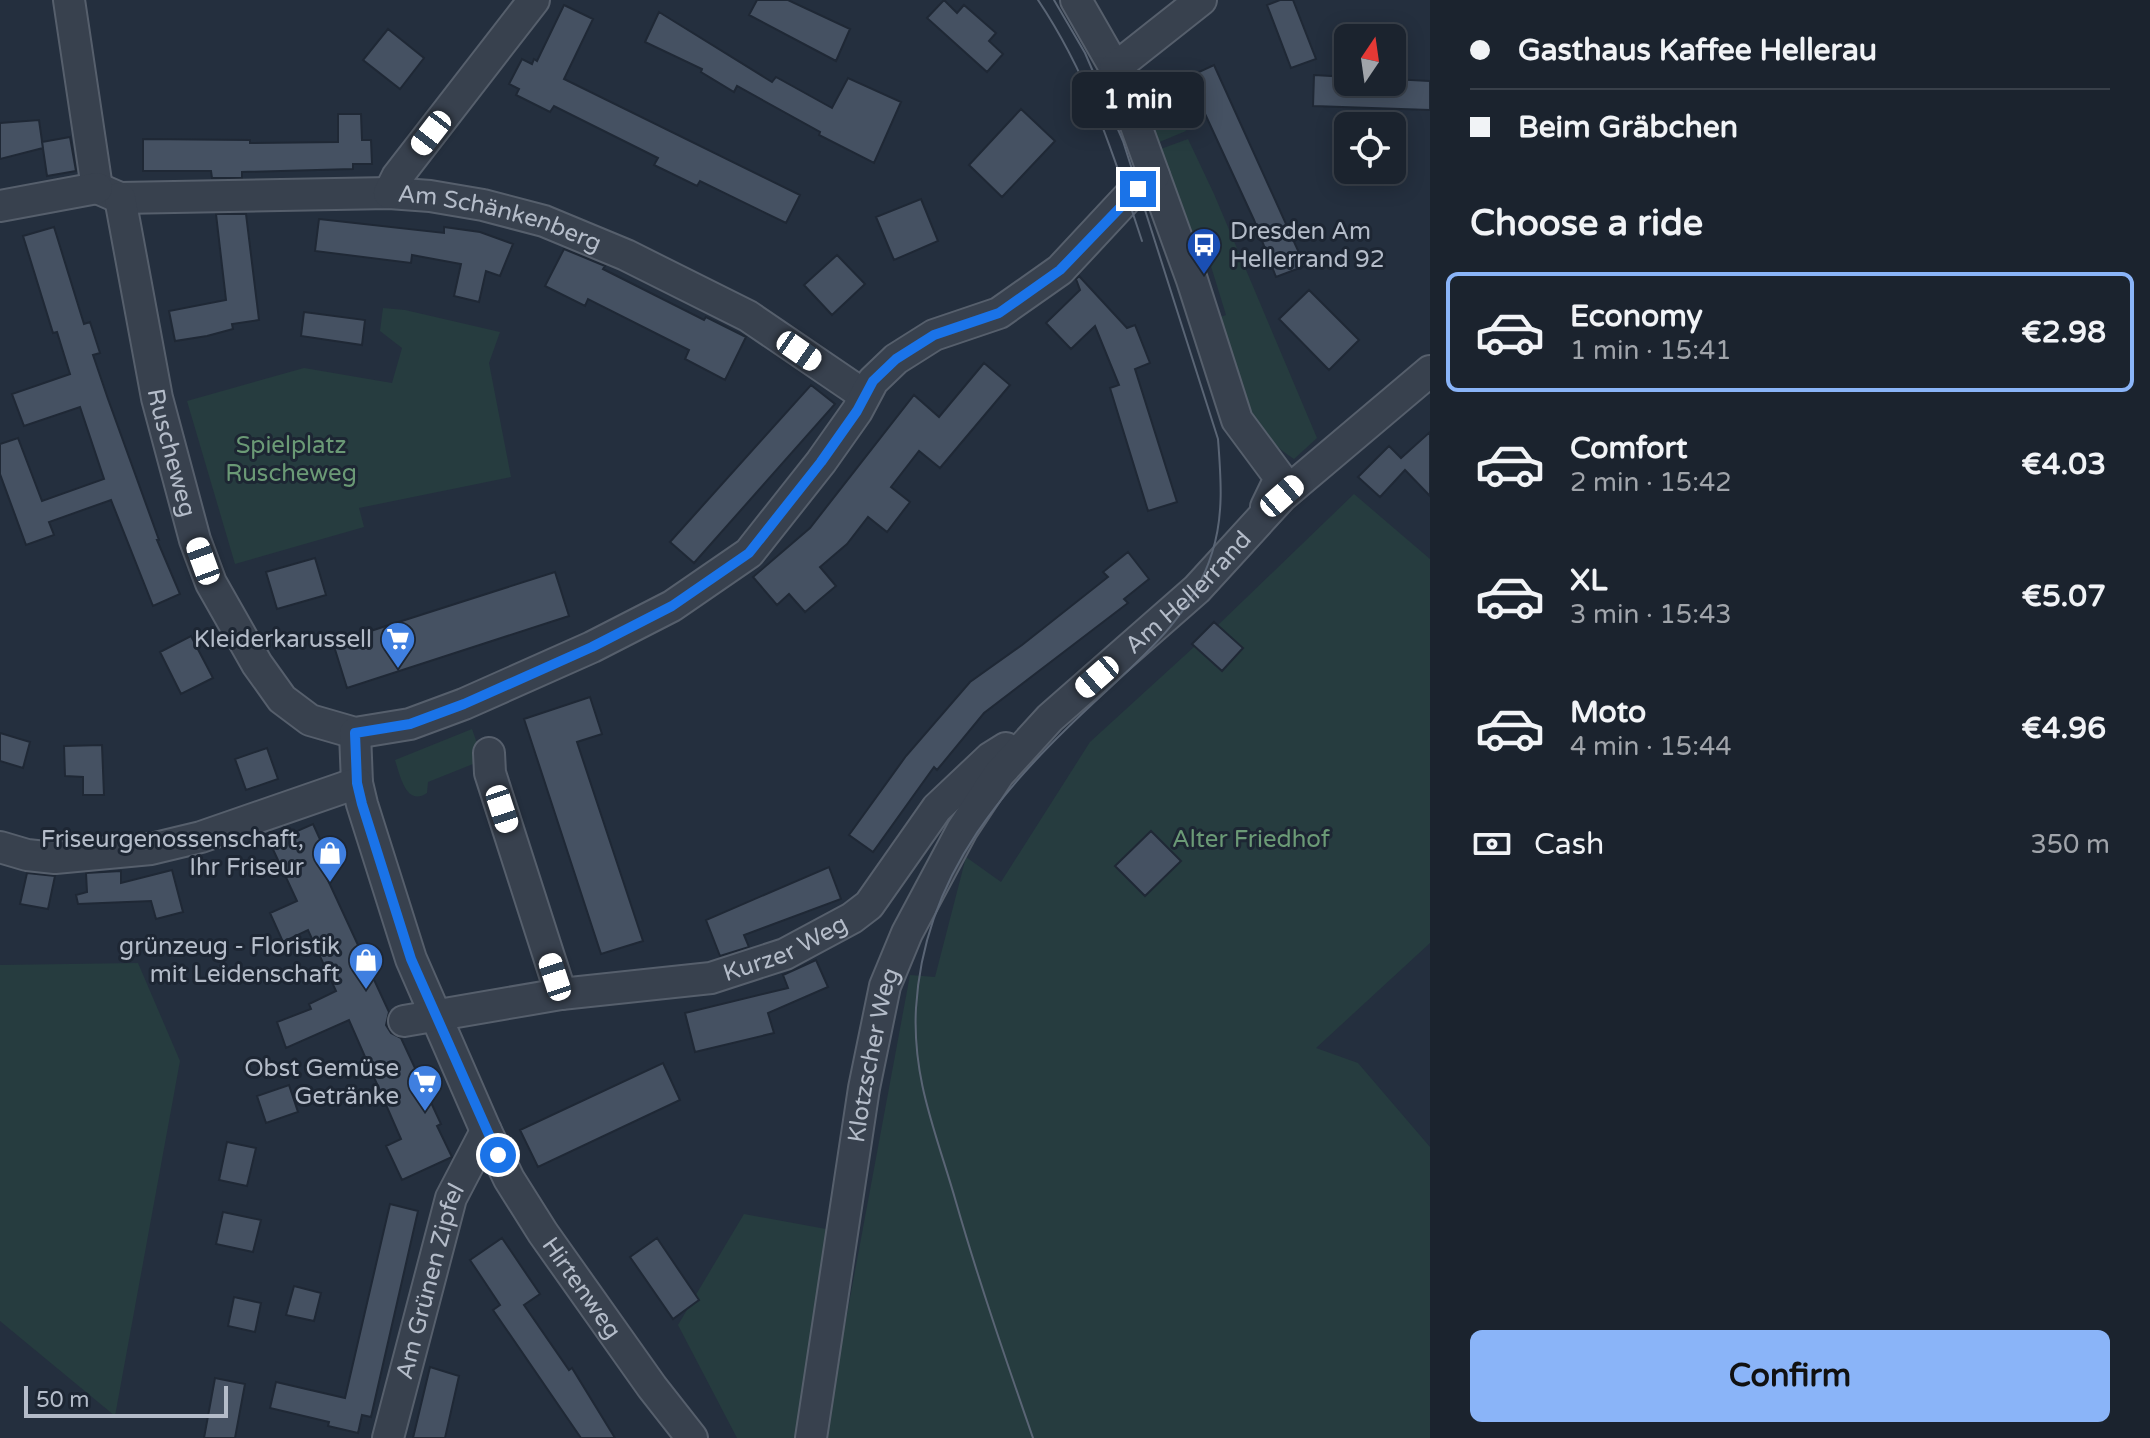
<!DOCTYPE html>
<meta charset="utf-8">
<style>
body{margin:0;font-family:"Varela Round",sans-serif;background:#282f3a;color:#f1f3f6;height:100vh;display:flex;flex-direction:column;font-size:30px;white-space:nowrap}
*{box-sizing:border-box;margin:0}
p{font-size:26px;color:#a0a4aa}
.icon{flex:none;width:44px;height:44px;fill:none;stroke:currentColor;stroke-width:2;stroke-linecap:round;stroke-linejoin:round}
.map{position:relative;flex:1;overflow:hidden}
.sheet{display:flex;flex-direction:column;background:#1b232e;width:720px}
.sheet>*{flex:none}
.banner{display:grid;align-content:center;height:176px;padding:0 40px;background:#1b232e}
.needle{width:52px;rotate:13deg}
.buttons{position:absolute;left:1334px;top:24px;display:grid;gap:16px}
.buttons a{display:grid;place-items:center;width:72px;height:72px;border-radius:12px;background:#1b232e;box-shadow:0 4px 20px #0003,0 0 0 2px #39404a;font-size:40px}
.scale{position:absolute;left:24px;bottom:20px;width:204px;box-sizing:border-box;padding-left:8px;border:4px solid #b4bcc9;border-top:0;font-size:22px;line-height:28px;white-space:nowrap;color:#b4bcc9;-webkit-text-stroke:6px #1d2633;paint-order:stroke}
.end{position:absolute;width:36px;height:36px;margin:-18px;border:10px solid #1a73e8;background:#fff;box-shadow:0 0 0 4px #fff}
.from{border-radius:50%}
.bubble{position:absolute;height:56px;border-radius:12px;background:#1b232e;box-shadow:0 4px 20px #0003,0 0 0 2px #39404a;font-size:26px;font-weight:800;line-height:56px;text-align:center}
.car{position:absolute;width:24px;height:48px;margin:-24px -12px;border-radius:10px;box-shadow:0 0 6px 2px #0007;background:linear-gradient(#fff 24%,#345 0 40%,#fff 0 76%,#345 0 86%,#fff 0)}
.banner b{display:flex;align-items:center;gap:28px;height:76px;font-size:30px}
.banner b+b{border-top:2px solid #39404a}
.banner i{width:20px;height:20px;background:#f1f3f6}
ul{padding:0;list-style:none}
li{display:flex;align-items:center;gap:24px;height:120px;margin:0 16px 12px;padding:0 24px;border:4px solid transparent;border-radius:12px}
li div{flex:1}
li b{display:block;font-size:30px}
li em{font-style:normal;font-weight:800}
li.current{border-color:#8ab4f8}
li>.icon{width:72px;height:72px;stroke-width:1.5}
h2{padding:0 40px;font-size:36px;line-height:96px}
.pay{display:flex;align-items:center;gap:20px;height:88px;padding:0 40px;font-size:30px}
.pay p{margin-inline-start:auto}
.cta{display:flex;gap:16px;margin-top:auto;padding:16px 40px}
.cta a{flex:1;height:92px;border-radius:12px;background:#8ab4f8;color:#111;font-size:32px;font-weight:800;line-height:92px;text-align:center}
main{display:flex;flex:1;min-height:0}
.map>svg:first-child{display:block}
.green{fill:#263c3f}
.building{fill:#455162;stroke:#1f2835;stroke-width:2}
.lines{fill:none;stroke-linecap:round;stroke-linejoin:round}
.minor-casing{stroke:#565f6c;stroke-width:34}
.minor{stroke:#38414e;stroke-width:30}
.tram{stroke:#5a6575;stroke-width:2}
.route{stroke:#1a73e8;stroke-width:10}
.labels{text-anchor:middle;stroke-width:6;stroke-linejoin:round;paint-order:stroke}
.street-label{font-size:24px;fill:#b4bcc9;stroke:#1d2633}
.poi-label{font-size:24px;fill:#b4bcc9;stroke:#1d2633;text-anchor:end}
.park-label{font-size:24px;fill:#6b9a76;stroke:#1d2633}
</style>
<main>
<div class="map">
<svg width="1430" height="1438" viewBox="0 0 1430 1438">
<rect width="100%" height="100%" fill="#242f3e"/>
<path class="green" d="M 1153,69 L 1186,131 L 1157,143 C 1147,116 1143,97 1153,69 Z
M 1188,139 L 1214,194 L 1317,438 L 1294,459 C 1245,429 1232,370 1215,319 L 1226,315 L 1206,250 L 1194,254 L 1158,150 Z
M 383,308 L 405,310 L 500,332 L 489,363 L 511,477 L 359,508 L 364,527 L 235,564 L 187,401 L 304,368 L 392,383 L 402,348 L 380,331 Z
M 1354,494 L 1430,559 L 1430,943 L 1316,1048 L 1358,1063 L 1430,1147 L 1430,1438 L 824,1438 L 910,975 L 935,977 L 966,857 L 1001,882 L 1090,742 L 1217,626 Z
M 472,729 L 483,760 L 428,782 L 427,793 C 406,807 400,775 395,760 Z
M 138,963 L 180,1061 L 115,1416 L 0,1321 L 0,965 Z
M 744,1214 L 837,1231 L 804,1438 L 737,1438 L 678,1325 Z"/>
<path class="building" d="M 757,0 L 788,0 L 850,29 L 836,61 L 749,15 Z
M 944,0 L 957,13 L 964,5 L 996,33 L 989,41 L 1003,54 L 987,72 L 927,18 Z
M 1280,0 L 1293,0 L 1316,59 L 1291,68 L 1267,5 Z
M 564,5 L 593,19 L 564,79 L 800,195 L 786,223 L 700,181 L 697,186 L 654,165 L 658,158 L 554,106 L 550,112 L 516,95 L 519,89 L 509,84 L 522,59 L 532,64 L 534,59 L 537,61 Z
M 659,12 L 772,82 L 776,77 L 832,108 L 848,78 L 901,102 L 874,163 L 819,135 L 820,132 L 737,86 L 734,92 L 701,72 L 702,69 L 645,42 Z
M 388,29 L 424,58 L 400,89 L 363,60 Z
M 1214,65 L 1305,266 L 1276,277 L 1254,220 L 1188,77 Z
M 1314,75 L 1348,77 L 1348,82 L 1392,82 L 1392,79 L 1430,81 L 1430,110 L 1313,106 Z
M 1021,109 L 1055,141 L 1002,197 L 969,165 Z
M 338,114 L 361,114 L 362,140 L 371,140 L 372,164 L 353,164 L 353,169 L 242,172 L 242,178 L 212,178 L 211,171 L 143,171 L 143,139 L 250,140 L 250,143 L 338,142 Z
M 39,120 L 43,148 L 0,159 L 0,123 Z
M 70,137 L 76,171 L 47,176 L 42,142 Z
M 921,199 L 938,241 L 894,260 L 876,217 Z
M 216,214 L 246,214 L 259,320 L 232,324 L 233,329 L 207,336 L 175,341 L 169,311 L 226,300 Z
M 319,219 L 444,233 L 444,227 L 480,232 L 513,244 L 500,276 L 486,271 L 479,302 L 454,296 L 461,264 L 412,255 L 411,263 L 315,251 Z
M 54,227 L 84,324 L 90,322 L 100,353 L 93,355 L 108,399 L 159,540 L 157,540 L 180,594 L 153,606 L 111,500 L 49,522 L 54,535 L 26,545 L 0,474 L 0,444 L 18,438 L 42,501 L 104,479 L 80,407 L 24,426 L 12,394 L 70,374 L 57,332 L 53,333 L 23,236 Z
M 564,249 L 605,266 L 603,269 L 704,320 L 706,317 L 746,337 L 725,380 L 685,359 L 689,350 L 588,299 L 585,306 L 545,286 Z
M 837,255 L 865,284 L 832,315 L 804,285 Z
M 1079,276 L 1127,328 L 1135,325 L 1150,363 L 1135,369 L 1177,502 L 1148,511 L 1110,388 L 1119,385 L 1095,326 L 1071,349 L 1046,323 L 1080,290 L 1076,279 Z
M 1309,290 L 1359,340 L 1329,370 L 1279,319 Z
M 304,312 L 365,320 L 362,345 L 301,336 Z
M 984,363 L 1010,385 L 940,468 L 919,451 L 891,487 L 910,502 L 887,532 L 868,517 L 847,544 L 820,567 L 836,586 L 805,612 L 789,594 L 777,605 L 753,577 L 810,528 L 914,395 L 939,417 Z
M 811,385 L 835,404 L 694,563 L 670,542 Z
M 1430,432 L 1430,496 L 1405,470 L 1380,497 L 1358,477 L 1389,446 L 1401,458 Z
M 1128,552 L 1149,579 L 1124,599 L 1128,603 L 984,713 L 937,770 L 934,767 L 873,852 L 849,835 L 906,756 L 970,682 L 1022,645 L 1108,577 L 1103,572 Z
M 315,558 L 326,595 L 277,609 L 266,572 Z
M 555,572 L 569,616 L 347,688 L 333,643 Z
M 1214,622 L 1243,648 L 1222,671 L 1192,644 Z
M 191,636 L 213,678 L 181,694 L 160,652 Z
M 590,697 L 602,734 L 577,742 L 643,941 L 601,954 L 524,719 Z
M 0,733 L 30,742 L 23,768 L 0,761 Z
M 102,745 L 104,795 L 83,795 L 83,777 L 65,776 L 64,746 Z
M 267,748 L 278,779 L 246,790 L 235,759 Z
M 313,824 L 335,872 L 326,876 L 389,1012 L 386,1025 L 391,1033 L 401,1038 L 441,1124 L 437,1126 L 452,1157 L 402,1180 L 386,1146 L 401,1139 L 349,1020 L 286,1048 L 277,1022 L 311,1009 L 309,1004 L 336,991 L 308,930 L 283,942 L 270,913 L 297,901 L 270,843 Z
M 1151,831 L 1181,861 L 1145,896 L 1115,866 Z
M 829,867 L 841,899 L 744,935 L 749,947 L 720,956 L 706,920 Z
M 172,870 L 183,912 L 156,919 L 151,901 L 78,904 L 76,895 L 87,892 L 86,873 L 121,871 L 121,883 Z
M 27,873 L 55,876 L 48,909 L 20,904 Z
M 816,960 L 828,987 L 768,1013 L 774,1033 L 695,1052 L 685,1013 L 788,988 L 783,975 Z
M 663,1063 L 680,1100 L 538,1167 L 520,1130 Z
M 289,1085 L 298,1112 L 266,1123 L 257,1096 Z
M 227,1142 L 256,1148 L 247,1186 L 219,1180 Z
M 390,1204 L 418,1211 L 371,1417 L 362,1415 L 358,1433 L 328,1426 L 329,1422 L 270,1408 L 276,1382 L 345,1398 Z
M 223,1212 L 261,1220 L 253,1252 L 216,1244 Z
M 502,1238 L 540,1294 L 524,1305 L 569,1370 L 572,1368 L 615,1438 L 581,1438 L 493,1310 L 500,1305 L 470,1260 Z
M 657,1238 L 699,1300 L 673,1319 L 630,1257 Z
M 294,1286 L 321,1293 L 314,1321 L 286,1315 Z
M 234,1297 L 261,1303 L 255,1332 L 228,1326 Z
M 430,1367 L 459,1376 L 445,1438 L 413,1438 Z
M 215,1378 L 245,1384 L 235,1438 L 204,1438 Z"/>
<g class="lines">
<g class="minor-casing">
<g id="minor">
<path d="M 69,0 L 97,188"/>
<path d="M 1076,0 L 1115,68 L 1192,280 L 1237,420 L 1280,478 L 1266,507"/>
<path d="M 1115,68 L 1201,0"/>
<path id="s1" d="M 97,188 L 120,198 L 389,193 L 430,196 L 483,205 L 544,221 L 626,255 L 748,316 L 864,395"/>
<path d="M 389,193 L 397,177 L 534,0"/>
<path id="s2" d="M 120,198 L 157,398 L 195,540 L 211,583 L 257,664 L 282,699 L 310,720 L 355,733 L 410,724 L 464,704 L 592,647 L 672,606 L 749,553 L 821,462 L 857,411 L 873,381 L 896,359 L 934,335 L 999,313 L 1060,270 L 1128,197 L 1154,176"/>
<path d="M 0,206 L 97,188"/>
<path id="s3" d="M 355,733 L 357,783 L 362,804 L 411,959 L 486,1131 L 509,1179 L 543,1233 L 652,1387 L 692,1438"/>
<path d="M 489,753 L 490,773 L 561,994"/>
<path d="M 0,847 L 27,855 L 55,858 L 151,849 L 201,837 L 357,783"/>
<path id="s4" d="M 404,1021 L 561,994 L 711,978 L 785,954 L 852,918 L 869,905 L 937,808 L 990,758 L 1006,748"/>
<path id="s5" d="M 388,1438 L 451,1198 L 486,1131"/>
<path id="s6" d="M 811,1438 L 864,1088 L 885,986 L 907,933 L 962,830 L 999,774 L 1050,718 L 1197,589 L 1282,496 L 1430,371"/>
</g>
</g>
<use href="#minor" class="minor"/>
<path class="tram" d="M 1038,0 C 1089,76 1114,156 1142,241
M 1033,1438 C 1006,1360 979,1282 956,1202 C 937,1135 912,1080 916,1008 C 924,872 1008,782 1102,695 C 1146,654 1194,612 1212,553 C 1224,516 1221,478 1218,439 L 1123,141 L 1085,53 L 1054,0"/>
</g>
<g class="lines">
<path class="route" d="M 498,1155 L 411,959 L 362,804 L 357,783 L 355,733 L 410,724 L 464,704 L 592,647 L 672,606 L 749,553 L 821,462 L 857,411 L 873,381 L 896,359 L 934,335 L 999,313 L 1060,270 L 1138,189"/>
</g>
<defs>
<g id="bus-pin" transform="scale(1.8)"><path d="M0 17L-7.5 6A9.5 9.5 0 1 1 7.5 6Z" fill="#1a4fb4" stroke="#1d2633"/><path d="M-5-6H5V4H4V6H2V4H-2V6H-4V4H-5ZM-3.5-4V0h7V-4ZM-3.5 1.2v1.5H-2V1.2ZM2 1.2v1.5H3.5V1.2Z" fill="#fff"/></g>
<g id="supermarket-pin" transform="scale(1.8)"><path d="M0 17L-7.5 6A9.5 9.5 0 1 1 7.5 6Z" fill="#3f7fe0" stroke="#1d2633"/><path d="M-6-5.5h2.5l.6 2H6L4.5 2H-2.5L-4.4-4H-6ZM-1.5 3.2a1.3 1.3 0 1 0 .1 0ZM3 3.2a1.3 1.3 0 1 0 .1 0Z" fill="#fff"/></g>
<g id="shop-pin" transform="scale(1.8)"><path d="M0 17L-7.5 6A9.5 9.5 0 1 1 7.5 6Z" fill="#3f7fe0" stroke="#1d2633"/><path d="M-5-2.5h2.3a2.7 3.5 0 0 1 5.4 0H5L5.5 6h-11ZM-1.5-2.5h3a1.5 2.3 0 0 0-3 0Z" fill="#fff"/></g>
</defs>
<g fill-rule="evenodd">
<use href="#bus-pin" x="1204" y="245"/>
<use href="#supermarket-pin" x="398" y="639"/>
<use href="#shop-pin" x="330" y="853"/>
<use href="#shop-pin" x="366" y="960"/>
<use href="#supermarket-pin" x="425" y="1082"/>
</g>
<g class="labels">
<g class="street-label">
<text dy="8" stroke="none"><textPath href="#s1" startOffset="408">Am Schänkenberg</textPath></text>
<text dy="8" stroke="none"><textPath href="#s2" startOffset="260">Ruscheweg</textPath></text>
<text dy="8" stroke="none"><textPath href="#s6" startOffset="962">Am Hellerrand</textPath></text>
<text dy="8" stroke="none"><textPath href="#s4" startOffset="390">Kurzer Weg</textPath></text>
<text dy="8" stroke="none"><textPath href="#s6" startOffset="388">Klotzscher Weg</textPath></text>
<text dy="8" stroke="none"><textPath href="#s5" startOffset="162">Am Grünen Zipfel</textPath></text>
<text dy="8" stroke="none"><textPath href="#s3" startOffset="606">Hirtenweg</textPath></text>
</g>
<g class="poi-label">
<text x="1230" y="239" text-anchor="start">Dresden Am<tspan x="1230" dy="28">Hellerrand 92</tspan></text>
<text x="372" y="647">Kleiderkarussell</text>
<text x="304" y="847">Friseurgenossenschaft,<tspan x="304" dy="28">Ihr Friseur</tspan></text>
<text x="340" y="954">grünzeug - Floristik<tspan x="340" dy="28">mit Leidenschaft</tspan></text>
<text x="399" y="1076">Obst Gemüse<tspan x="399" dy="28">Getränke</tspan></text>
</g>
<g class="park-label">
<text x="291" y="453">Spielplatz<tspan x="291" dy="28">Ruscheweg</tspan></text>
<text x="1251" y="847">Alter Friedhof</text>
</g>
</g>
</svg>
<div class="buttons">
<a><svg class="needle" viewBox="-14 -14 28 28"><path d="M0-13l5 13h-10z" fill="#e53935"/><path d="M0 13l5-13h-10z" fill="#a0a4aa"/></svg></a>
<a><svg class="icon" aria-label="locate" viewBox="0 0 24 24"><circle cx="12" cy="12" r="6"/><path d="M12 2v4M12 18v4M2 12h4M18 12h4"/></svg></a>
</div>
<div class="scale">50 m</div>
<i class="end from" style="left:498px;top:1155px"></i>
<i class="end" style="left:1138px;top:189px"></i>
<div class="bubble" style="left:1072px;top:72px;width:132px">1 min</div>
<i class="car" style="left:431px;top:133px;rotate:218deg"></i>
<i class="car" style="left:799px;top:351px;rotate:125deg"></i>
<i class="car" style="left:1282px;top:496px;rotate:49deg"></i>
<i class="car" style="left:203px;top:561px;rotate:340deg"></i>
<i class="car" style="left:1097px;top:677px;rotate:229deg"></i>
<i class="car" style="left:502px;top:809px;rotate:162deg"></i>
<i class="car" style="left:555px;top:977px;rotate:342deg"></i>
</div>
<section class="sheet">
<div class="banner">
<b><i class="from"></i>Gasthaus Kaffee Hellerau</b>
<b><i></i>Beim Gräbchen</b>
</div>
<h2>Choose a ride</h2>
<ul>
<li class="current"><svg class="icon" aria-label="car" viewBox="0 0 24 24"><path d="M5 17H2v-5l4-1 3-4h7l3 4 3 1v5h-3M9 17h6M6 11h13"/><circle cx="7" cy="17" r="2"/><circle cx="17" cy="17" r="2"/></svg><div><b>Economy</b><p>1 min · 15:41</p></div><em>€2.98</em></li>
<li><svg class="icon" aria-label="car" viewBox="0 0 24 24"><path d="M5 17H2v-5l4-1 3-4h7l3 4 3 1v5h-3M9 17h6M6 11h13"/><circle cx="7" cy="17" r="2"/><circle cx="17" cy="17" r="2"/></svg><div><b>Comfort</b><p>2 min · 15:42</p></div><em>€4.03</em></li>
<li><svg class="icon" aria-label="car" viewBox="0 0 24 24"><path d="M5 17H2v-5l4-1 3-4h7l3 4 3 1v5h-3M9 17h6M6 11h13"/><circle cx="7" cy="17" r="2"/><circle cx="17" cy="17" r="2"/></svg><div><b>XL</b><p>3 min · 15:43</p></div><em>€5.07</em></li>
<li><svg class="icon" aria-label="car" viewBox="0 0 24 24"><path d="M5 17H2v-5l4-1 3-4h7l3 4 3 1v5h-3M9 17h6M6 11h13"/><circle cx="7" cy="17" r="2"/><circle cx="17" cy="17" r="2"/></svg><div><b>Moto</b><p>4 min · 15:44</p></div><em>€4.96</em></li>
</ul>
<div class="pay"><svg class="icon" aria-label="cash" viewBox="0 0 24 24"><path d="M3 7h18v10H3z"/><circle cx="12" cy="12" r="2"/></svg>Cash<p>350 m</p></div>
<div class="cta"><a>Confirm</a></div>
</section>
</main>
